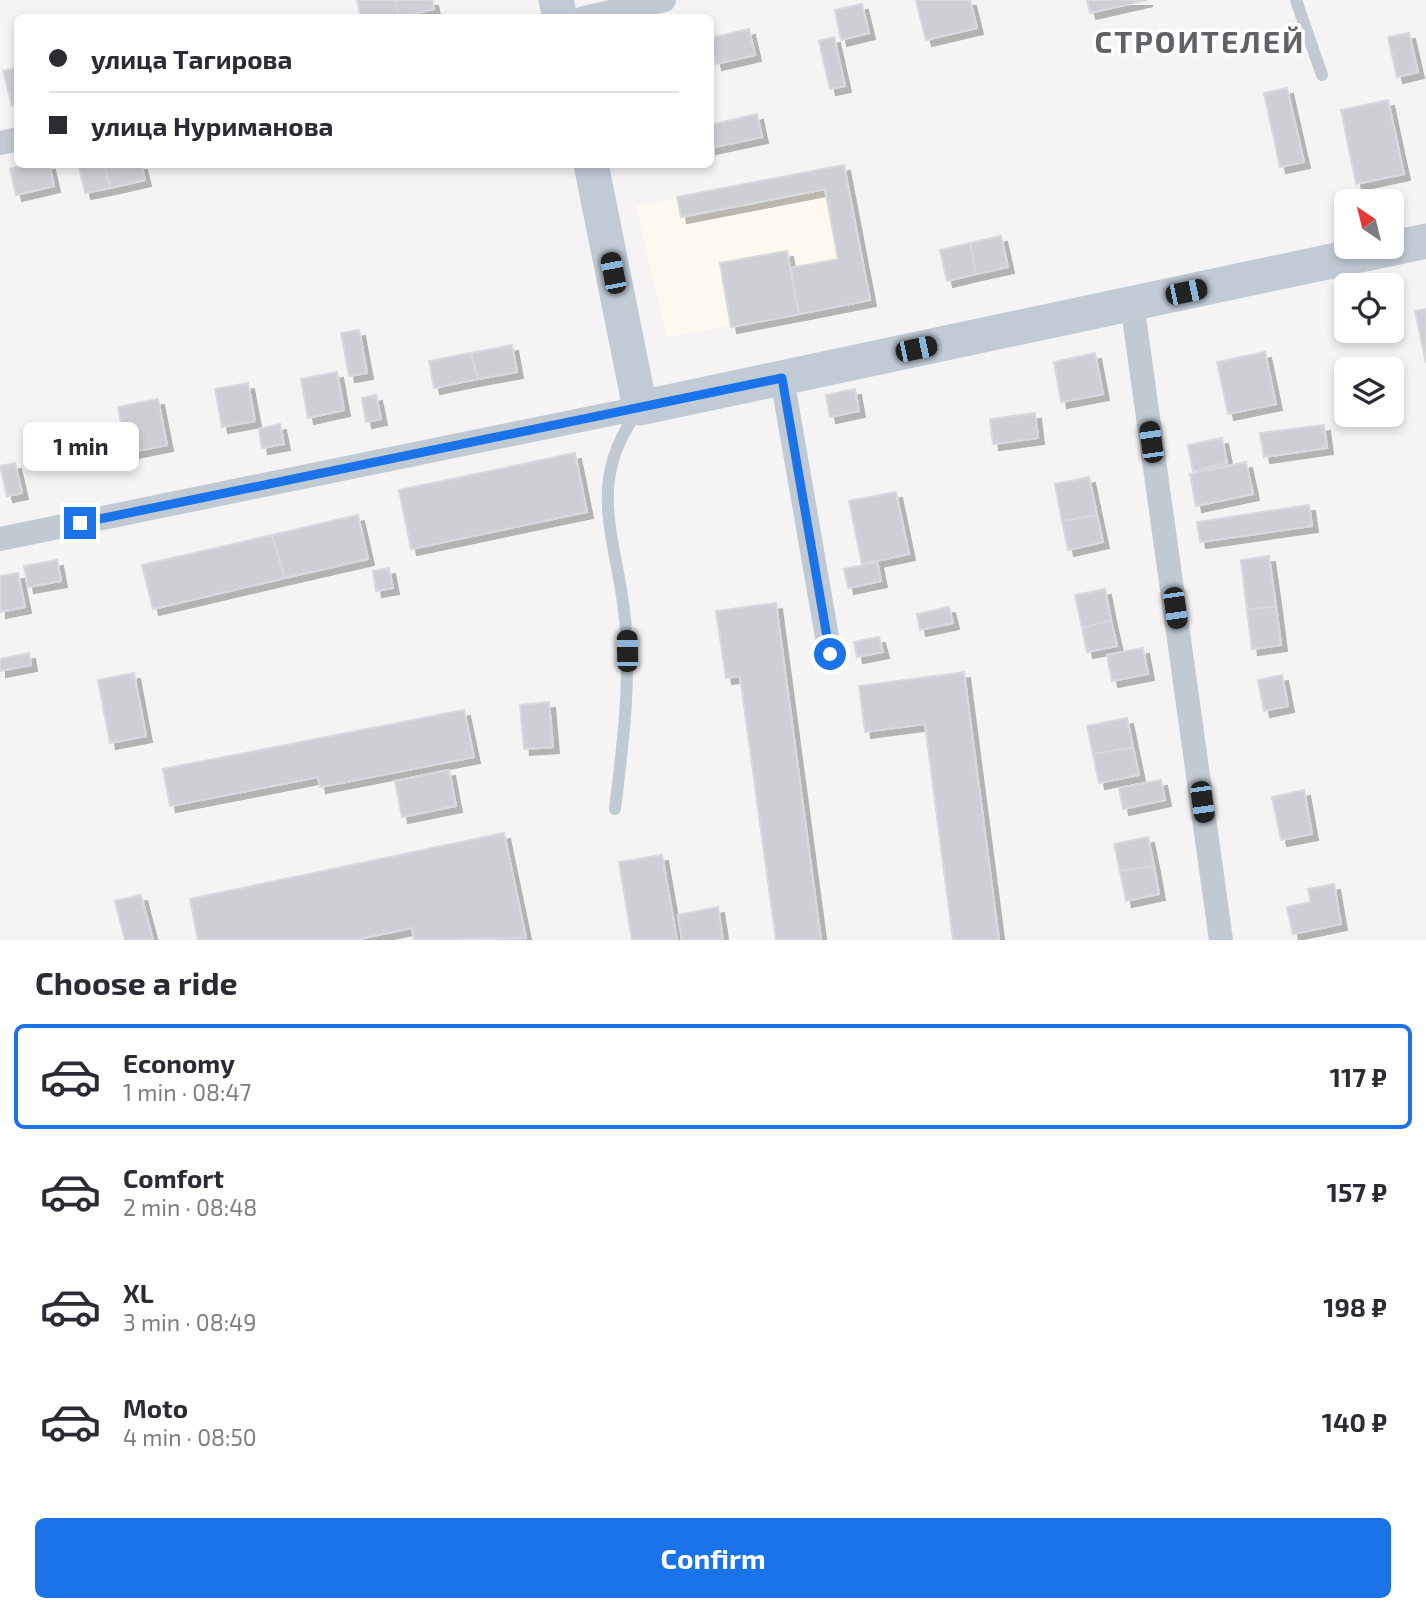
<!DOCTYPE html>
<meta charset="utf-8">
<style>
body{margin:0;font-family:"Exo 2",sans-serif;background:#f2f2f3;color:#2b2b33;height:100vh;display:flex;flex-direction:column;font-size:26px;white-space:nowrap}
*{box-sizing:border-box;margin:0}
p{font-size:23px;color:#7c7c81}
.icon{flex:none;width:38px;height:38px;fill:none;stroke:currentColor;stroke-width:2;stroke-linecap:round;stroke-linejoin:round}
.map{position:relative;height:940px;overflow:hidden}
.details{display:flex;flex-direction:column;background:#fff;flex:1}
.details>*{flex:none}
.guide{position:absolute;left:14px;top:14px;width:700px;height:154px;border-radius:10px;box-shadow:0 4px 10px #0003;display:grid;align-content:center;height:154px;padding:0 35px;background:#fff}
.needle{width:46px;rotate:325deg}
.fabs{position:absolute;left:1334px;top:189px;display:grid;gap:14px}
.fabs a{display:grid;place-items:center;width:70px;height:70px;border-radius:10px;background:#fff;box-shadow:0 4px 10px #0003;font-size:35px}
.end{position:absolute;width:32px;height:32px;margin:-16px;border:9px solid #1a73e8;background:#fff;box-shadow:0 0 0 4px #fff}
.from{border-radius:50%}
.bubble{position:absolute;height:49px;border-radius:10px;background:#fff;box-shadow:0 4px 10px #0003;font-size:23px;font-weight:700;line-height:49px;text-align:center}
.car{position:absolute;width:21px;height:42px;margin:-21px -10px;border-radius:9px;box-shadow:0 0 5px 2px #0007;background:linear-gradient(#222 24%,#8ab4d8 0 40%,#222 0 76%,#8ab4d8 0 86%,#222 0)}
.guide b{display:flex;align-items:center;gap:24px;height:66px;font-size:26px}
.guide b+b{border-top:2px solid #e1e1e2}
.guide i{width:18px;height:18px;background:#2b2b33}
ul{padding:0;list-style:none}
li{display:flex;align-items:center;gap:21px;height:105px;margin:0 14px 10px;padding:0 21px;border:4px solid transparent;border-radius:10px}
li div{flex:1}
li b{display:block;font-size:26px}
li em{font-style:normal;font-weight:700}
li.active{border-color:#1a73e8}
li>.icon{width:63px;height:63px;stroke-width:1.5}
h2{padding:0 35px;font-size:32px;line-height:84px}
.button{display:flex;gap:14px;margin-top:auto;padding:14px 35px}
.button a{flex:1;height:80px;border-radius:10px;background:#1a73e8;color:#fff;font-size:28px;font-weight:700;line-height:80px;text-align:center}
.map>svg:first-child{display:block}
.commercial{fill:#fdf9ef}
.building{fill:#cdcfd5;stroke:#d7d9de;stroke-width:2;filter:url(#shadow)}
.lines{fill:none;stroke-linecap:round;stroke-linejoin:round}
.service{stroke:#c1cad2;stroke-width:12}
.minor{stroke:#c1cad2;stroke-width:24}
.secondary{stroke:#c1cbd6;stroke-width:35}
.route{stroke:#1a73e8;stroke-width:9}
.labels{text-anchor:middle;stroke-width:7;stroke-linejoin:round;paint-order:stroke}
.district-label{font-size:30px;font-weight:bold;letter-spacing:2px;fill:#5f6368;stroke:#fff}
</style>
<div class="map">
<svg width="1426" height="940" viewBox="0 0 1426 940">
<defs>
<filter id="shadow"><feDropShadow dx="6" dy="6" stdDeviation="0" flood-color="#0004"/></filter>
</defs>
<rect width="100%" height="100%" fill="#f5f3f3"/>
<path class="commercial" d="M 844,165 L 870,300 L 667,337 L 636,206 Z"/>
<path class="building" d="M 357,0 L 395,0 L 399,17 L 361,18 Z
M 395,0 L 432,0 L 434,9 L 399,17 Z
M 916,0 L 970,0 L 977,28 L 926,40 Z
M 1087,0 L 1147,0 L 1090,13 Z
M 862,4 L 869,33 L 841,40 L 835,10 Z
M 749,29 L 755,55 L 716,64 L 711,38 Z
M 1409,33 L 1418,72 L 1397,77 L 1388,37 Z
M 834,37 L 845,86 L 830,89 L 819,41 Z
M 18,67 L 18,105 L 12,106 L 3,71 Z
M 1287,88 L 1304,162 L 1280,167 L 1264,93 Z
M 1388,100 L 1404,174 L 1356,184 L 1341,110 Z
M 757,114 L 762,137 L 710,148 L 710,125 Z
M 27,164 L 49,164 L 54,186 L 16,195 L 10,169 Z
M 88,164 L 104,164 L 110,188 L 85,193 L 79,167 Z
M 104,164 L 141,164 L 145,180 L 110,188 Z
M 844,165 L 870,300 L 799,314 L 790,268 L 838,259 L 825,189 L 681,217 L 677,197 Z
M 1001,236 L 1008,267 L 976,274 L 970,243 Z
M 970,243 L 976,274 L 947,281 L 940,250 Z
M 787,251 L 799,314 L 731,327 L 720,263 Z
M 1426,309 L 1426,363 L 1415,311 Z
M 359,330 L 367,373 L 349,376 L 341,333 Z
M 512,345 L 517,372 L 478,379 L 471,353 Z
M 1265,352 L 1276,404 L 1228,414 L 1217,362 Z
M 471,353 L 478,379 L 434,388 L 429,361 Z
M 1095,353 L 1103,394 L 1061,402 L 1054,362 Z
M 337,372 L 344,410 L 308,418 L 301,379 Z
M 248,383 L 255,421 L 222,427 L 215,389 Z
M 855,389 L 859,411 L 830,417 L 826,395 Z
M 376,395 L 381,419 L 366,422 L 362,398 Z
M 158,399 L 167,445 L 127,453 L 118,407 Z
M 1035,413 L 1038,438 L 993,444 L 990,419 Z
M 280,424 L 284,444 L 262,448 L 259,429 Z
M 1324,425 L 1327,448 L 1264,457 L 1260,433 Z
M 1222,438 L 1227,463 L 1193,471 L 1188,445 Z
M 575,453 L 587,512 L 411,549 L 399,490 Z
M 1246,462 L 1253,494 L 1196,506 L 1190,474 Z
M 15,463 L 22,493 L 7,496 L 0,466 Z
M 1089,477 L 1097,515 L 1062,521 L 1055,484 Z
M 896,492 L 909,554 L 862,564 L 849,501 Z
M 1309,505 L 1312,526 L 1200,542 L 1197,522 Z
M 358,515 L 368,559 L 285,578 L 272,535 Z
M 1097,515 L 1103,542 L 1068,550 L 1062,521 Z
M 272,535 L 285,578 L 153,609 L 142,565 Z
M 1269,556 L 1276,606 L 1247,610 L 1241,560 Z
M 57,560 L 61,581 L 28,587 L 24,566 Z
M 877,562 L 881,581 L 848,588 L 844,569 Z
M 389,568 L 393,588 L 376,591 L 373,571 Z
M 18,573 L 25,607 L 0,612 L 0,576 Z
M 1105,589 L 1111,620 L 1082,628 L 1075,595 Z
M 776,603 L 821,940 L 776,940 L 740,676 L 726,678 L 716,611 Z
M 1276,606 L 1281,645 L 1252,649 L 1247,610 Z
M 949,607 L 953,623 L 920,630 L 917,614 Z
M 1111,620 L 1117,646 L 1087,652 L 1082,628 Z
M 879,637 L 883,652 L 857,657 L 854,642 Z
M 1143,648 L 1148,674 L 1112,681 L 1107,655 Z
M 29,653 L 31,665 L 0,671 L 0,659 Z
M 964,672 L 999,940 L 953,940 L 925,724 L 865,732 L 859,686 Z
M 134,673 L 146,736 L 110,743 L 98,680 Z
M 1282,675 L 1288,706 L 1264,711 L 1258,680 Z
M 549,702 L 553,747 L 524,749 L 520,705 Z
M 464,710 L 474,757 L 320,787 L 318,777 L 170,806 L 163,769 Z
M 1127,718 L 1133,747 L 1093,754 L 1087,726 Z
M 1133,747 L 1139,775 L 1099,783 L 1093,754 Z
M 449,770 L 456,806 L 402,817 L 395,781 Z
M 1161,780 L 1165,800 L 1123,809 L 1119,788 Z
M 1304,790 L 1312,834 L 1281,840 L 1272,797 Z
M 504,833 L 526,938 L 414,940 L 412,928 L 354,940 L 198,940 L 190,899 Z
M 1148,837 L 1154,866 L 1120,871 L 1114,844 Z
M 662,855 L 677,940 L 632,940 L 619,862 Z
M 1154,866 L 1159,894 L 1126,901 L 1120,871 Z
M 1334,884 L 1341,924 L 1293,934 L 1287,907 L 1311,902 L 1308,889 Z
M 141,895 L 153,940 L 125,940 L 115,901 Z
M 718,907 L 723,940 L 682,940 L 678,915 Z"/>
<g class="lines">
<path class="service" d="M 1296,0 L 1322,75
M 615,809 C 622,750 630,692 626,632 C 622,548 580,487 639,410"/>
<path class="minor" d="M 584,18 L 664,0
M 0,143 L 18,139
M 1132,303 L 1221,940
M 782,378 L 830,654
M 0,539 L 640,408"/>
<path class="secondary" d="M 556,0 L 560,18
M 591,164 L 640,408 L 1426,241"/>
</g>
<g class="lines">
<path class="route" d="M 80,523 L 782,378 L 830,654"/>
</g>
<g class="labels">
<g class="district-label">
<text x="1200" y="53">СТРОИТЕЛЕЙ</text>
</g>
</g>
</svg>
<div class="fabs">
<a><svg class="needle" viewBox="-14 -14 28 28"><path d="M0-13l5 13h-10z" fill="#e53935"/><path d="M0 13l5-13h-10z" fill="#7c7c81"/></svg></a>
<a><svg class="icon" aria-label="locate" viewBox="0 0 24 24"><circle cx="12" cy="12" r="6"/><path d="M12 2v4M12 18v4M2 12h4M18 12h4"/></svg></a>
<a><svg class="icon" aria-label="layers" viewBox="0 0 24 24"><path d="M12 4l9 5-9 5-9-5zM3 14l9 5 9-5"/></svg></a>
</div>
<i class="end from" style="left:830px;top:654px"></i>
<i class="end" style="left:80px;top:523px"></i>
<div class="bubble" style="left:23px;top:422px;width:116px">1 min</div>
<i class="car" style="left:613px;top:273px;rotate:349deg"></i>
<i class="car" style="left:1186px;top:292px;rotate:78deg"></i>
<i class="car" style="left:916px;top:349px;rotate:78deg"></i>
<i class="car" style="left:1151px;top:442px;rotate:352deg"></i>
<i class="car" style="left:1175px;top:608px;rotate:172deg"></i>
<i class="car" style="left:627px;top:651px;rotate:359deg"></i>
<i class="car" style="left:1202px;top:802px;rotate:172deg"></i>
<div class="guide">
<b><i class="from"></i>улица Тагирова</b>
<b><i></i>улица Нуриманова</b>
</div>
</div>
<section class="details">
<h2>Choose a ride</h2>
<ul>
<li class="active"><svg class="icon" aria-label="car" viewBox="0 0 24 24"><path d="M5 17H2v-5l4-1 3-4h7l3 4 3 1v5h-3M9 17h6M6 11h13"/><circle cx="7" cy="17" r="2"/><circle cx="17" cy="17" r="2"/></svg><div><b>Economy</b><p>1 min · 08:47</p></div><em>117 ₽</em></li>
<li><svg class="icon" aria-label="car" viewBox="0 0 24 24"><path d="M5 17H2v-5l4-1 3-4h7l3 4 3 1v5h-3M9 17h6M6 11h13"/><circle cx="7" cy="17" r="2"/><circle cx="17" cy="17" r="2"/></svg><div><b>Comfort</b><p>2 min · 08:48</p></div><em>157 ₽</em></li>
<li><svg class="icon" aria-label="car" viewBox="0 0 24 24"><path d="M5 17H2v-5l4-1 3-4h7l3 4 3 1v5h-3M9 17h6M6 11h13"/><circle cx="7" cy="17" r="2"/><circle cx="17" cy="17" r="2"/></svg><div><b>XL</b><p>3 min · 08:49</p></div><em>198 ₽</em></li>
<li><svg class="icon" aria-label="car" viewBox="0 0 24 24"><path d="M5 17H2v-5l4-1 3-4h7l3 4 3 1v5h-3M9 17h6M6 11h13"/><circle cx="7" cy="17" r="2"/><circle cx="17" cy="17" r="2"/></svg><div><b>Moto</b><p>4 min · 08:50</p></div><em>140 ₽</em></li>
</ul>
<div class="button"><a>Confirm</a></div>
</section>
